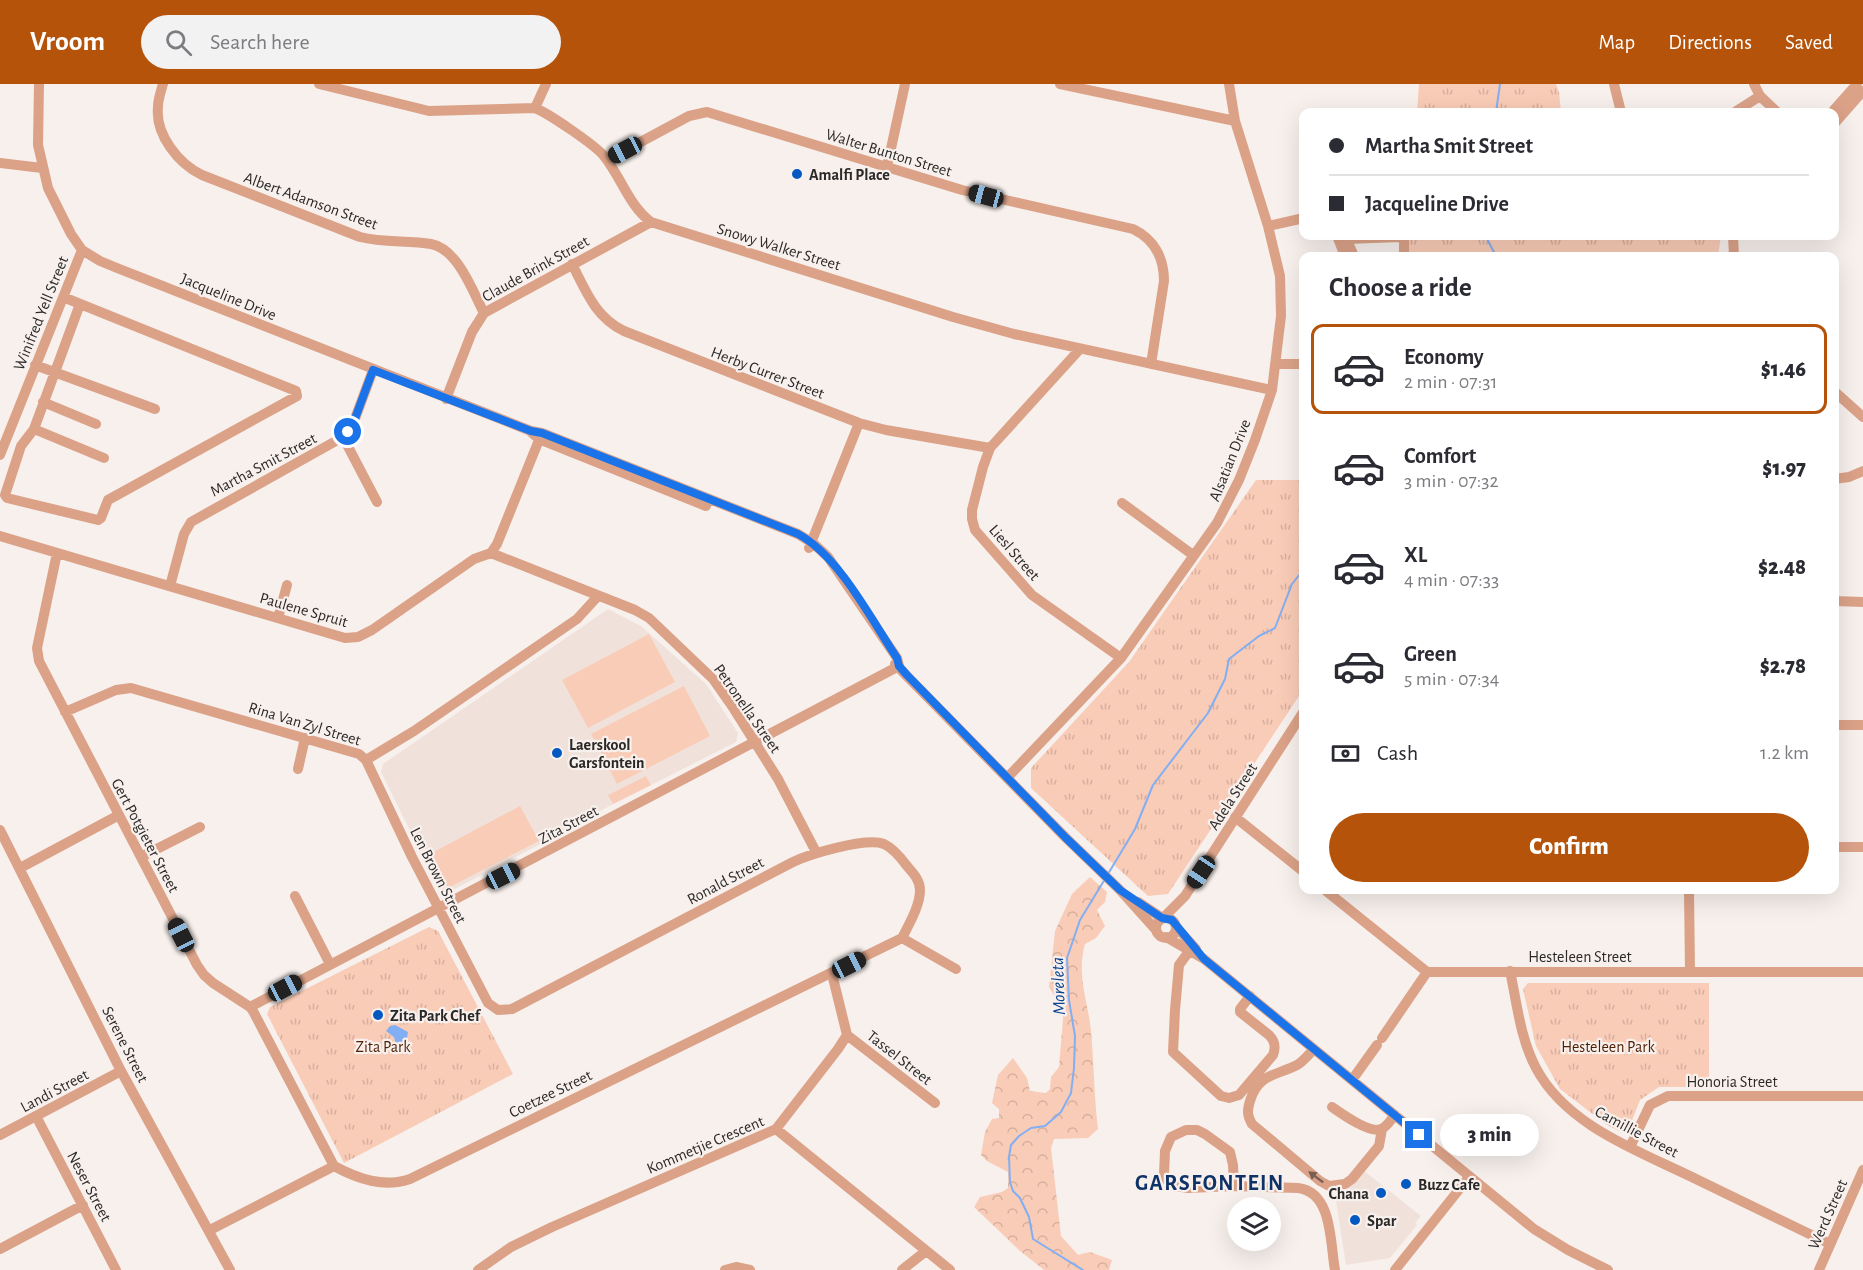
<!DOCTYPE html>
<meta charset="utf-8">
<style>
body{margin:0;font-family:"Alegreya Sans",sans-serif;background:#f2f2f3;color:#2b2b33;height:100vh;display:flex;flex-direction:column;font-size:22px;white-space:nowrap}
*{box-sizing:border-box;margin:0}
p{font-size:20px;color:#7c7c81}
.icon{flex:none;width:33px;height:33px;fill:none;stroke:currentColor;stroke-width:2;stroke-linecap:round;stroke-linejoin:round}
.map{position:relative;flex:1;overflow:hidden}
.drawer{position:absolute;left:1299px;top:168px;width:540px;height:642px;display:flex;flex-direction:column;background:#fff;border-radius:12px;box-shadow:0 6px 24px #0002}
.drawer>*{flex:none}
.guide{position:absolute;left:1299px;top:24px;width:540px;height:132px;border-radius:12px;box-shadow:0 6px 24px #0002;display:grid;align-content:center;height:132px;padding:0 30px;background:#fff}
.buttons{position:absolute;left:1227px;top:1113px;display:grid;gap:12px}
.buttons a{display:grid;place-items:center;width:54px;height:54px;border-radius:50%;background:#fff;box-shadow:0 6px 24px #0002;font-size:30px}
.end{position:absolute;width:27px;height:27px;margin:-14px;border:8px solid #1a73e8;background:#fff;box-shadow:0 0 0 3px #fff}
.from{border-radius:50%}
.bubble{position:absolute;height:42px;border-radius:21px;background:#fff;box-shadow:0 6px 24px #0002;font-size:20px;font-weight:800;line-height:42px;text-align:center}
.car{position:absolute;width:18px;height:36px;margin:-18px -9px;border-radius:8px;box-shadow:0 0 4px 2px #0007;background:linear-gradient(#222 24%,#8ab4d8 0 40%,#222 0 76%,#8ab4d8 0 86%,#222 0)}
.guide b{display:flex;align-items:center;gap:21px;height:57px;font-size:22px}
.guide b+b{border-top:2px solid #e1e1e2}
.guide i{width:15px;height:15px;background:#2b2b33}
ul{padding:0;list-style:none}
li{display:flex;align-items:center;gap:18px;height:90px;margin:0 12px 9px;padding:0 18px;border:3px solid transparent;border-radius:12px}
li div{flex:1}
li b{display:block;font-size:22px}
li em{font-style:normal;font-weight:800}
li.current{border-color:#b45309}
li>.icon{width:54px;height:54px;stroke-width:1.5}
h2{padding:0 30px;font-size:27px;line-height:72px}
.pay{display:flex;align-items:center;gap:15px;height:66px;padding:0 30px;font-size:22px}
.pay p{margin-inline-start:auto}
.cta{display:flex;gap:12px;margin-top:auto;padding:12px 30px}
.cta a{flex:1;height:69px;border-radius:36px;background:#b45309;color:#fff;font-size:24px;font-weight:800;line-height:69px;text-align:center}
header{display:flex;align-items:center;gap:36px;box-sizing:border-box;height:84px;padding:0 30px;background:#b45309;color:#fff}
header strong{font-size:28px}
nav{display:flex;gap:33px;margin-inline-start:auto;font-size:21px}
.search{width:420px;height:54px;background:#f2f2f3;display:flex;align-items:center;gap:15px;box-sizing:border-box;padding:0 21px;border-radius:33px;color:#7c7c81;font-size:22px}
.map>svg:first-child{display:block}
.built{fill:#f0e2db}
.grass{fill:#f9ccb7}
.forest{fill:url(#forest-crowns)}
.park{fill:url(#park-tufts)}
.water{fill:#82aff3}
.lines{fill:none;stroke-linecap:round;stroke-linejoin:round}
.stream{stroke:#82aff3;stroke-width:2}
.minor{stroke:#dba288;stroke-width:10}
.oneway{fill:#7a5f53}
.route{stroke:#1a73e8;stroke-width:8}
.poi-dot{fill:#0458c1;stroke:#f7f0ed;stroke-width:2}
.labels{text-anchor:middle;stroke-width:4.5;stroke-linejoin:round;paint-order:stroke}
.street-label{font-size:16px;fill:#2b2928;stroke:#f7f0ed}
.poi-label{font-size:16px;font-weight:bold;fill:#2b2928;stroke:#f7f0ed;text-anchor:start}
.park-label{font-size:16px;fill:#511f02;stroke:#f7f0ed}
.water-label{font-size:18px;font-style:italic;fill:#094290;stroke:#f7f0ed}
.district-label{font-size:22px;font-weight:bold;letter-spacing:1.5px;fill:#103367;stroke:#f7f0ed}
</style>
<header>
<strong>Vroom</strong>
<div class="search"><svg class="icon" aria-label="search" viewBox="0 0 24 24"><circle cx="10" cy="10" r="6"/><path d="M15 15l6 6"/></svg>Search here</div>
<nav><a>Map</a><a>Directions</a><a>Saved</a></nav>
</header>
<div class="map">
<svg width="1863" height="1186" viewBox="0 0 1863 1186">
<defs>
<pattern id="forest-crowns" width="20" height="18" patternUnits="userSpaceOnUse" patternTransform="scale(1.5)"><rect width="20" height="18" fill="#f9ccb7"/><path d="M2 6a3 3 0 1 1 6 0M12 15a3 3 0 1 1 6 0" fill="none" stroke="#d6af9d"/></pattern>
<pattern id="park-tufts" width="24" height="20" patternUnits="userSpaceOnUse" patternTransform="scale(1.5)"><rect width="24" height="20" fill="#f9ccb7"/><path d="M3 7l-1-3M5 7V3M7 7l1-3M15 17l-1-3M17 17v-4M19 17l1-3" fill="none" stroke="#d6af9d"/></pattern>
</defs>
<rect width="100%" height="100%" fill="#f7f0ed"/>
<path class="built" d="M 608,525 L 641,542 L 706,600 L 738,649 L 736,658 L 594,730 L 594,732 L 449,808 L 439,805 L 381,688 L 383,680 Z
M 1363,1086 L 1421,1132 L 1415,1139 L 1417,1141 L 1390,1174 L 1346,1181 L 1336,1117 Z"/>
<path class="grass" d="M 649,550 L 675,598 L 588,644 L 562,596 Z
M 684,602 L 710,652 L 617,700 L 591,650 Z
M 646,692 L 651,701 L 613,720 L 608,711 Z
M 520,722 L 539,757 L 448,804 L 430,770 Z"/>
<path class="forest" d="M 1090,793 L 1107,808 L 1105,818 L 1097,826 L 1105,842 L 1096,854 L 1085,860 C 1076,890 1088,917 1091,947 C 1094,980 1094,1013 1098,1045 L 1088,1054 L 1054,1055 L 1051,1064 L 1061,1152 L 1078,1171 L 1090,1168 L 1112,1176 L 1109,1186 L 1044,1186 L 1019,1166 L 974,1123 L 980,1113 L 1002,1108 L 1008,1104 L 1008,1088 L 987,1077 L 981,1071 L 985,1048 L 992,1035 L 999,1034 L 999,1025 L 992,1019 L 998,991 L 1013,974 L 1027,994 L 1030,1007 L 1046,1009 L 1050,1005 L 1051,993 L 1059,983 L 1063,935 L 1062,925 L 1049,903 L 1055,847 L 1072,810 Z"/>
<path class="park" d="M 1419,0 L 1556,0 L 1559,8 L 1561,28 L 1417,28 Z
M 1408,152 L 1721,152 L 1718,172 L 1409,172 Z
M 1256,396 L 1303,396 L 1303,606 L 1168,810 L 1148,812 L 1031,704 L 1031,684 L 1129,578 Z
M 429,843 L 438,847 L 513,990 L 344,1079 L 267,930 L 270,923 Z
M 1528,899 L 1709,899 L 1709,1003 L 1659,1003 L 1640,1016 L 1629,1044 L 1619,1047 L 1607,1041 L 1560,1005 L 1536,962 L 1523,905 Z"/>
<path class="water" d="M 395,941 L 408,948 L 406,960 L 401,967 L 397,964 L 394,953 L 386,947 L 390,942 Z"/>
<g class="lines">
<path class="stream" d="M 1496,28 L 1500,0
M 1487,152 L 1487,155 L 1496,172
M 1108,790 L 1135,745 L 1153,701 L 1208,629 L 1225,595 L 1229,575 L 1259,552 L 1275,544 L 1292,500 L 1304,485
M 1083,1186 L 1033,1155 L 1029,1133 L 1020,1114 L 1013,1107 L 1010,1098 L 1009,1073 L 1011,1061 L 1019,1052 L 1031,1044 L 1045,1042 L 1061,1028 L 1071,1009 L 1074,984 L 1075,952 L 1069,916 L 1067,874 L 1080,836 L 1105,795"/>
<path class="minor" d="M 39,0 L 38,61 L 48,104 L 71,150 L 82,166 L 100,177 L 117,184 L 531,347 L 542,349 L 798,450 L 814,460 L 828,473 L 897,574 L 899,582
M 163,0 C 161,7 158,15 158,23 C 155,51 179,80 202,91 L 360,153 C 384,159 408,156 431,160 C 458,165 473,208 484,229
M 319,0 L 429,27 L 535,24 C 548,29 595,61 604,72 C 621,93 629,122 651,138 L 953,233 L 1014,250 L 1272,306
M 1060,0 L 1235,37
M 1614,0 L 1621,28
M 1754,0 L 1760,12 L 1777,28
M 535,24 L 546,0
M 1735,28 L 1760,12
M 1832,28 L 1857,0
M 1834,40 L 1863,7
M 607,76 L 689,32 L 707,28 L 962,106 L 1133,145 C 1154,155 1164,174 1164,197 L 1151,280
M 0,79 L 42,84
M 887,83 L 905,0
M 1268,142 L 1304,134
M 1337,152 L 1345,172
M 1345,152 L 1354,172
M 1733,152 L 1734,172
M 1347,155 L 1400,153 L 1404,154 L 1404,172
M 572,180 C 586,207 595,233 624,247 L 859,339 L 886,346 L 990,364
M 63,213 L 296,307 L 297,312 L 108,416 L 101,434 L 98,436 L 7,414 L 5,411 L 21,362 L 34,345 L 80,220
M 1080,265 L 990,364 L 983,383 L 972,426 L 972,435 L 975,446 L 1032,511 L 1121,574
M 1275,280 L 1304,280
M 35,281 L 155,325
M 1834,307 L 1863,333
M 446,315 L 472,248 L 484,229 L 651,138
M 43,318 L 96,340
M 34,345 L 104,374
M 531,348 L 539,355 L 706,422
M 343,353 L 377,418
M 0,371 L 82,166
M 1834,395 L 1849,393 L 1863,387
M 1122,419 L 1193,471
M 0,452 L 345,554 L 358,553 L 372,546 L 474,475 L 491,469 L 497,460 L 541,351
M 809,464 L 859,339
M 57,469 L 37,564 L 39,577 L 197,881 L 204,891 L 213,899 L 250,923 L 253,927 L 334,1082
M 491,469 L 635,526 L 649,534 L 713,595 L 734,625 L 778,695 L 816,768
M 170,502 L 184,450 L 191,438 L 343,353 L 353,340 L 373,286
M 1834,517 L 1863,518
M 278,534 L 287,501
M 895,580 L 1066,754 L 1120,806 L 1156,846
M 65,628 L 116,606 L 131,604 L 359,670 L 366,676 L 412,773 L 488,919 L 498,926 L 512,925 L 793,778 C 810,770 866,753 884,760 C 893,764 901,774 907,782 C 913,789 920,796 920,806 C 920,822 909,840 902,854
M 1834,641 L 1863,641
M 366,676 L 414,647 L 577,535 L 598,512
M 298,685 L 305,654
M 1007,694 L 1121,574 L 1217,439 L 1239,396 L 1255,356 L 1272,306 L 1281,232 L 1280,192 L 1268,142 L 1235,37 L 1229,0
M 1235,733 L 1304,788
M 0,746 L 121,987 L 230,1186
M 1834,763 L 1863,763
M 141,773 L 200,743
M 20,784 L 119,731
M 1325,806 L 1427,888 L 1863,888
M 1689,806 L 1690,888
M 295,812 L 330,880
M 1138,818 L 1162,834
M 1163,834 L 1185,812 L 1304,627
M1156 844a10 10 0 1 1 20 0a10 10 0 1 1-20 0Z
M 1176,843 L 1196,865
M 1166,853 L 1204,875 L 1534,1145 L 1568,1166 L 1608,1186
M 902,854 L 956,885
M 1190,866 L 1179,881 L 1175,926 L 1173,968 L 1221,1012 L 1229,1014 L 1239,1011 L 1273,971 C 1276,963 1275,957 1269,951 L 1240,928 L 1240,925 L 1250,912
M 1510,887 C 1517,919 1520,954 1536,984 C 1567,1043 1642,1068 1698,1096 C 1742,1117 1786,1139 1830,1160
M 250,923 L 899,582
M 847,951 L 935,1019
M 1382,954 L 1427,888
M 1314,965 C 1309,970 1303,978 1297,981 C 1275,992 1258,990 1250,1017 C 1247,1027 1247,1031 1252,1040 L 1320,1097 L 1329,1102 L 1345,1100 L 1352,1095 L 1379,1062 L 1382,1045
M 1352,996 L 1377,961
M 1332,1023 C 1342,1030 1370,1050 1381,1045 C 1387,1043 1391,1035 1395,1031
M 36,1032 L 116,1186
M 776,1045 L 950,1186
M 0,1051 L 121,987
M 1630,1063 L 1650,1021 L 1668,1012 L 1863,1012
M 334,1082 C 358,1095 384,1104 410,1095 L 902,854
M 1234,1102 L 1188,1104 L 1170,1101 L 1164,1091 L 1165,1067 L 1171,1053 L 1186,1046 L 1197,1046 L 1205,1050 L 1230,1068 L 1233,1081 L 1234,1102 L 1298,1104 C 1333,1108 1330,1160 1335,1186
M 210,1146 L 334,1082
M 0,1165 L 83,1121
M 478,1186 L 511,1163 L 552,1143 L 776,1045 L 838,965 L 847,951 L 832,890
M 725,1186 L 736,1183 L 750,1186
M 902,1186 L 926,1167
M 1395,1186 L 1469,1093
M 1819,1186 L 1863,1086"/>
</g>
<defs><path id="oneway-solid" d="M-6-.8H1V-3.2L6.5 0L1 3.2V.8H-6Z" transform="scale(1.5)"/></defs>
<use class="oneway" href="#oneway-solid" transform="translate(1316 1093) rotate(-143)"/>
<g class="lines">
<path class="route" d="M 348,348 L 353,340 L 373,286 L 531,347 L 542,349 L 798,450 C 839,472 871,535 897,574 L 899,582 L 907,591 L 1066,754 L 1120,806 L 1162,834 L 1172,836 L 1204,875 L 1419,1051"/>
</g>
<g class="poi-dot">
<circle cx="797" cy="90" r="6"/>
<circle cx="557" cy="669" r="6"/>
<circle cx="378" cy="931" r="6"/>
<circle cx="1406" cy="1100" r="6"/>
<circle cx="1381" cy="1109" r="6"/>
<circle cx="1355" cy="1136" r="6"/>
</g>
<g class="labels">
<g class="street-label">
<text transform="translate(889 68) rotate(17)" y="6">Walter Bunton Street</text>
<text transform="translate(311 116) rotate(20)" y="6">Albert Adamson Street</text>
<text transform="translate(779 162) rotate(17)" y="6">Snowy Walker Street</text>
<text transform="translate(535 184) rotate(-29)" y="6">Claude Brink Street</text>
<text transform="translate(229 212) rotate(22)" y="6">Jacqueline Drive</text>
<text transform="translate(40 229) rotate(-68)" y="6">Winifred Yell Street</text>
<text transform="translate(768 288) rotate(21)" y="6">Herby Currer Street</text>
<text transform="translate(1229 376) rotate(-68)" y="6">Alsatian Drive</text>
<text transform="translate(263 380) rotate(-28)" y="6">Martha Smit Street</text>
<text transform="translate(1015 468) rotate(49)" y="6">Liesl Street</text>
<text transform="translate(304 525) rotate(16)" y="6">Paulene Spruit</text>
<text transform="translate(748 624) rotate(55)" y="6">Petronella Street</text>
<text transform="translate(305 639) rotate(17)" y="6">Rina Van Zyl Street</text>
<text transform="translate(1232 712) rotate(-57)" y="6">Adela Street</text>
<text transform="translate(568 740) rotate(-28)" y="6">Zita Street</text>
<text transform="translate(146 751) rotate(62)" y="6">Gert Potgieter Street</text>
<text transform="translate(439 791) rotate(63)" y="6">Len Brown Street</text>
<text transform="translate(725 796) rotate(-28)" y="6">Ronald Street</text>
<text x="1580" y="878">Hesteleen Street</text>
<text transform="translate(126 960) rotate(63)" y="6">Serene Street</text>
<text transform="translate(900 973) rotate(38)" y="6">Tassel Street</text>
<text x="1732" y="1003">Honoria Street</text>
<text transform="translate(54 1006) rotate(-28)" y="6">Landi Street</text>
<text transform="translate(550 1009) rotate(-26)" y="6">Coetzee Street</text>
<text transform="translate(1637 1047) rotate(28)" y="6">Camillie Street</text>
<text transform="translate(705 1060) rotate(-23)" y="6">Kommetjie Crescent</text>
<text transform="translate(90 1102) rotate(62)" y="6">Neser Street</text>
<text transform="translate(1827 1130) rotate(-66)" y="6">Werd Street</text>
</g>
<g class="poi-label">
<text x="809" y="96">Amalfi Place</text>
<text x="569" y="666">Laerskool<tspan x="569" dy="18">Garsfontein</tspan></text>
<text x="390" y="937">Zita Park Chef</text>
<text x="1418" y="1106">Buzz Cafe</text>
<text x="1369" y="1115" text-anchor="end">Chana</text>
<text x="1367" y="1142">Spar</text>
</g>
<g class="park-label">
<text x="383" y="968">Zita Park</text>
<text x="1608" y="968">Hesteleen Park</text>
</g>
<g class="water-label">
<text transform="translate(1058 902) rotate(-92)" y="6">Moreleta</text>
</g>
<g class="district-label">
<text x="1210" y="1106">GARSFONTEIN</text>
</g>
</g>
</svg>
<div class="buttons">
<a><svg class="icon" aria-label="layers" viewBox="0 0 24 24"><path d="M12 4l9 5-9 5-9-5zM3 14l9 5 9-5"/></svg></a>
</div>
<i class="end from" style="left:348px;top:348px"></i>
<i class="end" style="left:1419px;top:1051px"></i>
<div class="bubble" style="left:1440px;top:1030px;width:99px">3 min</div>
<i class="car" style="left:625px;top:66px;rotate:242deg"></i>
<i class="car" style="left:986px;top:112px;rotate:285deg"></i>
<i class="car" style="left:1201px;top:788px;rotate:214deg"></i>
<i class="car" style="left:503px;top:792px;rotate:63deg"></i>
<i class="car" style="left:181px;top:851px;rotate:333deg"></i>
<i class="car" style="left:849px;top:881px;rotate:63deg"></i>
<i class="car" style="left:285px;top:904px;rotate:62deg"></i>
<div class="guide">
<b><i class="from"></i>Martha Smit Street</b>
<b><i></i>Jacqueline Drive</b>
</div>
<section class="drawer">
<h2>Choose a ride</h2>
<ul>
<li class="current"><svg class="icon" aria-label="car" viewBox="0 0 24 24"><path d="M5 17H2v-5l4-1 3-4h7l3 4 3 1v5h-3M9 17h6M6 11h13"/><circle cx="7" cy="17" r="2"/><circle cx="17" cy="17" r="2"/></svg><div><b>Economy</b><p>2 min · 07:31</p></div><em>$1.46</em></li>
<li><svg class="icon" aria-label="car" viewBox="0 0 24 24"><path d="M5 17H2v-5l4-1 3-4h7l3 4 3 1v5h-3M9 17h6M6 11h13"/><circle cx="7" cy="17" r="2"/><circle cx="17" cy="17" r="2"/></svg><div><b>Comfort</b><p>3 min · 07:32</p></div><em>$1.97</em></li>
<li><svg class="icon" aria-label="car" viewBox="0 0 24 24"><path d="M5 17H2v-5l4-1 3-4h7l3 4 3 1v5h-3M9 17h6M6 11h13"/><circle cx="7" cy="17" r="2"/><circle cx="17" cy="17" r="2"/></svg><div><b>XL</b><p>4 min · 07:33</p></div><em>$2.48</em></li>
<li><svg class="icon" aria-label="car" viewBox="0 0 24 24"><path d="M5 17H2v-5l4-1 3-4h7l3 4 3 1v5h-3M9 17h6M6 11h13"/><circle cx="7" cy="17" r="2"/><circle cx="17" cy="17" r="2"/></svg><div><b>Green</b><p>5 min · 07:34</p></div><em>$2.78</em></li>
</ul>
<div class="pay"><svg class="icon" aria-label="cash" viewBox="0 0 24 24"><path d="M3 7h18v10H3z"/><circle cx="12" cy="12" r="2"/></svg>Cash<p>1.2 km</p></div>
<div class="cta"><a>Confirm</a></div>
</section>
</div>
